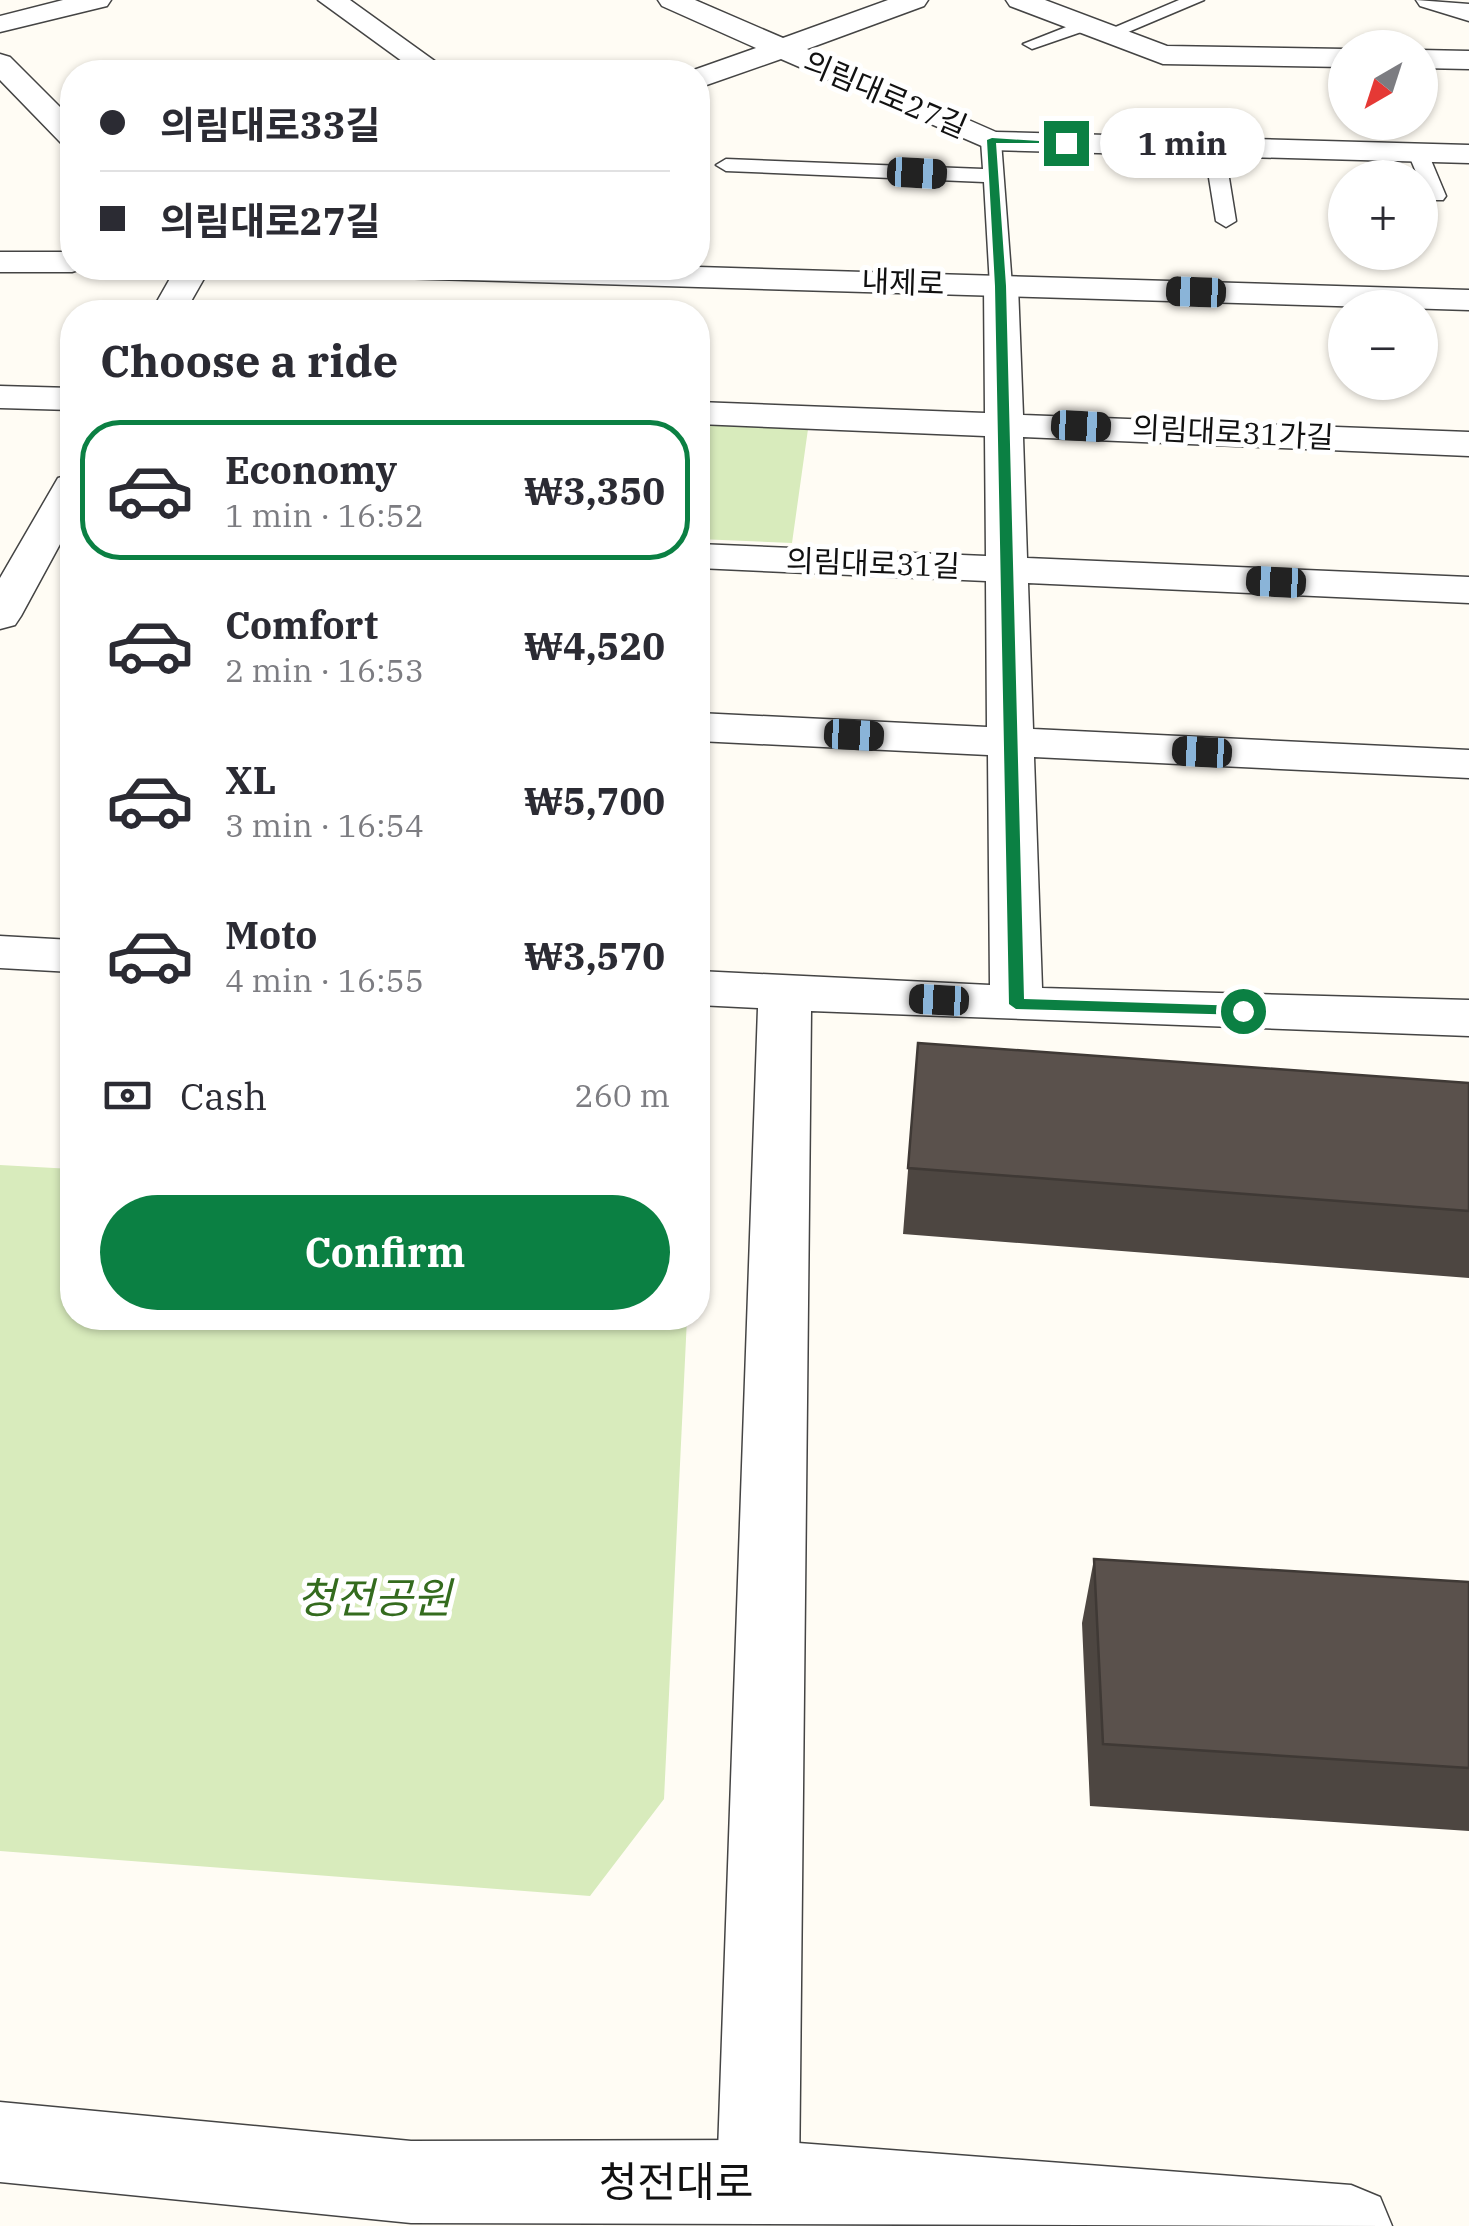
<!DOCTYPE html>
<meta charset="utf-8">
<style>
body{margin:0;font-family:"IBM Plex Serif","Noto Sans KR",serif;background:#f7f7f7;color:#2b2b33;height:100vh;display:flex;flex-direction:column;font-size:38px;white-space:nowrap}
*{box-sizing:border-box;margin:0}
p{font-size:32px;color:#7c7c81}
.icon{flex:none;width:55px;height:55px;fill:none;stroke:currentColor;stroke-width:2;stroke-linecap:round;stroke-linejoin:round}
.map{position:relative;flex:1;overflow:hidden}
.drawer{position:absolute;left:60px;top:300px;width:650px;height:1030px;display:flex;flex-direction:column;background:#fff;border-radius:40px;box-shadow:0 2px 8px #0004}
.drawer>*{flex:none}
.banner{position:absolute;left:60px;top:60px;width:650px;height:220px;border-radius:40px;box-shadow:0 2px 8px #0004;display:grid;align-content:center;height:220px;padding:0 40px;background:#fff}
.needle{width:65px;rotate:219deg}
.fabs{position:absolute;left:1328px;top:30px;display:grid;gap:20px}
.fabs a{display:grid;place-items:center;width:110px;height:110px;border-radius:50%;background:#fff;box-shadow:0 2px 8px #0004;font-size:50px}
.end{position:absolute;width:45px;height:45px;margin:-22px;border:12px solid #0b8043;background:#fff;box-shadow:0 0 0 5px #fff}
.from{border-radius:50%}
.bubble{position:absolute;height:70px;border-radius:35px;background:#fff;box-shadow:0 2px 8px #0004;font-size:32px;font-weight:700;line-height:70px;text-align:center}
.car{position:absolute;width:30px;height:60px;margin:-30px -15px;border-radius:12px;box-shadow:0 0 8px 2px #0007;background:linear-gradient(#222 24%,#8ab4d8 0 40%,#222 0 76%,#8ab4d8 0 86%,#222 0)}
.banner b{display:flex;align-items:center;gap:35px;height:95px;font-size:38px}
.banner b+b{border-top:2px solid #e1e1e2}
.banner i{width:25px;height:25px;background:#2b2b33}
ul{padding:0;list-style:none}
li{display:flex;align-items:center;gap:30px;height:140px;margin:0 20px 15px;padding:0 20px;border:5px solid transparent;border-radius:40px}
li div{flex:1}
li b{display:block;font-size:38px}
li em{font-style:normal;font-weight:700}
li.current{border-color:#0b8043}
li>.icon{width:90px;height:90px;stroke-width:1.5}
h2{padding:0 40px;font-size:45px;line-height:120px}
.pay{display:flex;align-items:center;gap:25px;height:110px;padding:0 40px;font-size:38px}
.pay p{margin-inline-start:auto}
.cta{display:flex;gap:20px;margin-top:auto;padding:20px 40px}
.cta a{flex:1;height:115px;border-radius:60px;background:#0b8043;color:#fff;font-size:40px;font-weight:700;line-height:115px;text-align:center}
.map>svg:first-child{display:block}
.green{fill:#d8ebbc}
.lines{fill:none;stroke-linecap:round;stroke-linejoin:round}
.service-casing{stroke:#444;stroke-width:3}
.minor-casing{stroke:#444;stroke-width:3}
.tertiary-casing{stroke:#444;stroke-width:3}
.service{fill:#fff;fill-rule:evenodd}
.minor{fill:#fff;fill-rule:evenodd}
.tertiary{fill:#fff;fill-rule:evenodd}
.wall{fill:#4d4641}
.building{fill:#5a514c;stroke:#3f3935;stroke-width:2.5}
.route{fill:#0b8043}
.labels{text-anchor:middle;stroke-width:10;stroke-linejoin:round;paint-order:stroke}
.far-street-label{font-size:30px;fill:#111;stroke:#fff}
.near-park-label{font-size:42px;font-style:italic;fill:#346b1e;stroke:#fff}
.near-street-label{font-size:42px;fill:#111;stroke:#fff}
</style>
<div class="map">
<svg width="1469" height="2226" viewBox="0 0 1469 2226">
<rect width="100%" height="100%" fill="#fffcf4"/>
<path class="green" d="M 698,417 L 809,422 L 792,543 L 698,539 Z
M 0,1165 L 72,1169 L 72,1318 L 687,1318 L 664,1799 L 590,1896 L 0,1851 Z"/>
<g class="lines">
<g class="service-casing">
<path id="service" d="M 1179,0 L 1204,0 L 1114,38 L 1108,39 L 1099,34 Z
M 1084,20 L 1093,25 L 1090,29 L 1032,49 L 1023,44 Z
M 991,135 L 1001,141 L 1012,286 L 1001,293 L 990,286 L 984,182 L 726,171 L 716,165 L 726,159 L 983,169 L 981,141 Z
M 1214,141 L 1224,147 L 1236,221 L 1226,227 L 1216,221 L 1204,147 Z
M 1418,147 L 1428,153 L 1446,196 L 1443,200 L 1429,200 L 1426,196 L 1408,153 Z"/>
</g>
<g class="minor-casing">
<path id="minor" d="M 63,0 L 111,0 L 107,6 L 0,32 L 0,16 Z
M 318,0 L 350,0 L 450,72 L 417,72 Z
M 658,0 L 695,0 L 783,38 L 888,0 L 928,0 L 924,6 L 807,49 L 996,132 L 1469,145 L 1469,163 L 991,150 L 781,59 L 698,88 L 698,72 L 688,72 L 756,48 L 662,6 Z
M 1006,0 L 1045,0 L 1167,46 L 1345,49 L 1345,67 L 1163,64 L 1010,6 Z
M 1416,0 L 1469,4 L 1469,21 L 1420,6 Z
M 1420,50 L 1469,51 L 1469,69 L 1420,68 Z
M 0,252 L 72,252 L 72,268 L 85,268 L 72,272 L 0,272 Z
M 176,268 L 210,268 L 185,312 L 151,312 Z
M 1001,276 L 1013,279 L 1018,286 L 1023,415 L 1469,432 L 1469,456 L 1023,437 L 1027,558 L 1469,577 L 1469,603 L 1028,583 L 1033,729 L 1469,750 L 1469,778 L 1034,757 L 1042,988 L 1469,1000 L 1469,1036 L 811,1011 L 799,2181 L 787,2210 L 758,2222 L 729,2210 L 717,2181 L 758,1008 L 698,1005 L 698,971 L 990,985 L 988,755 L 698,741 L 698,713 L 987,727 L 986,581 L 698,568 L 698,544 L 986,556 L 985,436 L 698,424 L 698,402 L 985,413 L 984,286 L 989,279 Z
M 0,386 L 72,388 L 72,410 L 0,408 Z
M 72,474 L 72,522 L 21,616 L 15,625 L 0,629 L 0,578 L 58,478 Z
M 0,936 L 72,940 L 72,972 L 0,968 Z"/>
</g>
<g class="tertiary-casing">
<path id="tertiary" d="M 0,54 L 10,57 L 72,119 L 72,145 L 61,143 L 0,80 Z
M 698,267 L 1469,290 L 1469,310 L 397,278 L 385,275 L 380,268 Z
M 0,2102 L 411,2141 L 758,2140 L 1351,2185 L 1380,2197 L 1392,2226 L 411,2223 L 0,2182 Z"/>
</g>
<use href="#service" class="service"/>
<use href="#minor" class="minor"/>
<use href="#tertiary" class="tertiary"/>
</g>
<path class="wall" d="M 918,1043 L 1469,1083 L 1469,1278 L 903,1234 Z
M 1094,1559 L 1469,1582 L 1469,1831 L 1090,1806 L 1082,1623 Z"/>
<path class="building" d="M 918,1043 L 1469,1083 L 1469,1211 L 908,1168 Z
M 1094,1559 L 1469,1582 L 1469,1768 L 1103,1744 Z"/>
<path class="route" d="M 992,138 L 1070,143 L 996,143 L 1006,286 L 1024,999 L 1243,1006 L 1251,1011 L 1248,1015 L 1016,1009 L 1009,1004 L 995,286 L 987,140 Z"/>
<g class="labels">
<g class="far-street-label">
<text transform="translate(885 95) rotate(23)" y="10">의림대로27길</text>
<text transform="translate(903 283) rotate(2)" y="10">내제로</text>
<text transform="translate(1233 433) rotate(3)" y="10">의림대로31가길</text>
<text transform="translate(873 564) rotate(2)" y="10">의림대로31길</text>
</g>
<g class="near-park-label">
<text x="374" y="1613">청전공원</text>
</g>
<g class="near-street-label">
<text x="676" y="2197">청전대로</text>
</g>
</g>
</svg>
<div class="fabs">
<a><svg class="needle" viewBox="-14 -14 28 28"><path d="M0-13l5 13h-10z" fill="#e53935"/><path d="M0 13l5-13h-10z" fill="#7c7c81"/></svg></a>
<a>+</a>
<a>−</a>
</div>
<i class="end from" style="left:1243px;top:1011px"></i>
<i class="end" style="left:1066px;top:143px"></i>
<div class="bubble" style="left:1100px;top:108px;width:165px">1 min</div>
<i class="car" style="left:917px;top:173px;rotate:93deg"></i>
<i class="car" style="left:1196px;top:292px;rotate:272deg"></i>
<i class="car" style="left:1081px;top:426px;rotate:93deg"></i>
<i class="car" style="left:1276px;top:582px;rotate:273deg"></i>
<i class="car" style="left:854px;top:735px;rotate:93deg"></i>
<i class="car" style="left:1202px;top:752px;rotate:273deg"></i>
<i class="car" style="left:939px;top:1000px;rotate:273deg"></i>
<div class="banner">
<b><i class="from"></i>의림대로33길</b>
<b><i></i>의림대로27길</b>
</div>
<section class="drawer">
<h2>Choose a ride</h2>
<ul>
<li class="current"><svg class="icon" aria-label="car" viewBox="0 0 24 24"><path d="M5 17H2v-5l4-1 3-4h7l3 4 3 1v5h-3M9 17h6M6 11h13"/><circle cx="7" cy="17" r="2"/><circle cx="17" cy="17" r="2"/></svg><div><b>Economy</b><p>1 min · 16:52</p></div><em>₩3,350</em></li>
<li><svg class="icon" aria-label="car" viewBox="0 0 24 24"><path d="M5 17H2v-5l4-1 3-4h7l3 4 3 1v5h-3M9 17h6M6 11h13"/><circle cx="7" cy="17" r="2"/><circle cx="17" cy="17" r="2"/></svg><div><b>Comfort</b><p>2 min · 16:53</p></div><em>₩4,520</em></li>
<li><svg class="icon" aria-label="car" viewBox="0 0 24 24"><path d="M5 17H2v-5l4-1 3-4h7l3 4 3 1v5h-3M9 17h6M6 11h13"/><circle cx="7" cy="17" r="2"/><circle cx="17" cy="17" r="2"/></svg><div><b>XL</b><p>3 min · 16:54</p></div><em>₩5,700</em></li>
<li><svg class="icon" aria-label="car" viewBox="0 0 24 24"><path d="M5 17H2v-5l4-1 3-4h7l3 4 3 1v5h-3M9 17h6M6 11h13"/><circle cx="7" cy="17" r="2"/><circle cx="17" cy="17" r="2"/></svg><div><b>Moto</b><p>4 min · 16:55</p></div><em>₩3,570</em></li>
</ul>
<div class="pay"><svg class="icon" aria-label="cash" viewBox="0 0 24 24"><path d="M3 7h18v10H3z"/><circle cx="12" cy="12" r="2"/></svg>Cash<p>260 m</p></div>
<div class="cta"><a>Confirm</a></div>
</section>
</div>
